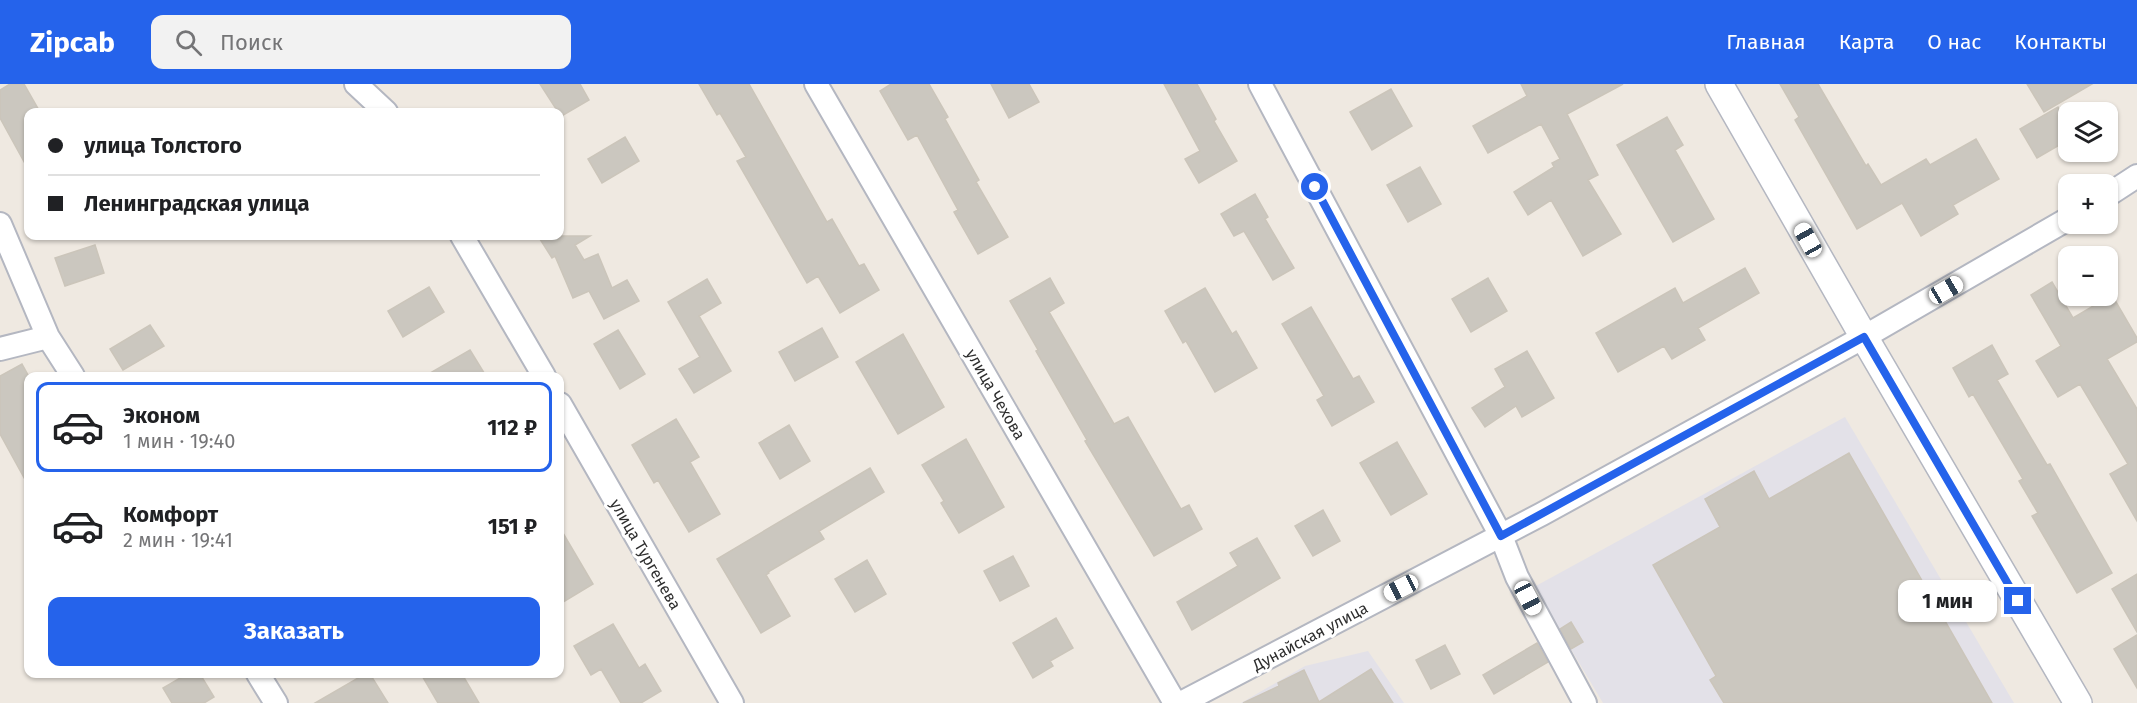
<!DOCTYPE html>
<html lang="ru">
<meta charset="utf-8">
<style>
body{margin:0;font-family:"Fira Sans",sans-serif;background:#f2f2f2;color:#202124;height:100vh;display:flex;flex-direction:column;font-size:22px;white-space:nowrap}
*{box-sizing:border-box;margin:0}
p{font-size:20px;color:#757577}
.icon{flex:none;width:33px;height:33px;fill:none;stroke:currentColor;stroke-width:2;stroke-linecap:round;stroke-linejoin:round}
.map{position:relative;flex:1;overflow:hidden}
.side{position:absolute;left:24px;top:288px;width:540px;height:306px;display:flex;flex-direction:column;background:#fff;border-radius:12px;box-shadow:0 2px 4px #0004}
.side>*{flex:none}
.top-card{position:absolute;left:24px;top:24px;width:540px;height:132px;border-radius:12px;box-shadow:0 2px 4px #0004;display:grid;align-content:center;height:132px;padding:0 24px;background:#fff}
.buttons{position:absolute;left:2058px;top:18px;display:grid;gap:12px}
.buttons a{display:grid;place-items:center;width:60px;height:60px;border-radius:12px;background:#fff;box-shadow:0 2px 4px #0004;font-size:30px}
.end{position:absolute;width:27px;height:27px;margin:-14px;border:8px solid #2563eb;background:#fff;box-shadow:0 0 0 3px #fff}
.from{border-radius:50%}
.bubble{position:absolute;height:42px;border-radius:12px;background:#fff;box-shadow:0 2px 4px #0004;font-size:20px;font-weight:700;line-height:42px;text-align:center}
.car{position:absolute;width:18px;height:36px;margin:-18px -9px;border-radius:8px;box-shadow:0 0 4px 2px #0007;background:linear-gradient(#fff 24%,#345 0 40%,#fff 0 76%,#345 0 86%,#fff 0)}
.top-card b{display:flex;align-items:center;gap:21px;height:57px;font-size:22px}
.top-card b+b{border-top:2px solid #e0e0e0}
.top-card i{width:15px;height:15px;background:#202124}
ul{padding:10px 0 0;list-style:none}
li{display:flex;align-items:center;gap:18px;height:90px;margin:0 12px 9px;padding:0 12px;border:3px solid transparent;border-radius:12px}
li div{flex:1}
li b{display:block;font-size:22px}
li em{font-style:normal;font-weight:700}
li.selected{border-color:#2563eb}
li>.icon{width:54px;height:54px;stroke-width:1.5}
.cta{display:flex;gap:12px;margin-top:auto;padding:12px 24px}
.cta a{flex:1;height:69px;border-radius:12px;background:#2563eb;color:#fff;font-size:24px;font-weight:700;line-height:69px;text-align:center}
header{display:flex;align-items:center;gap:36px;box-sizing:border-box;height:84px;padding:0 30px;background:#2563eb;color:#fff}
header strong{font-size:28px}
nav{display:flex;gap:33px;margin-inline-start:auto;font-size:21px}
.search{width:420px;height:54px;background:#f2f2f2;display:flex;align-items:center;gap:15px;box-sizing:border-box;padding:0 21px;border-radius:12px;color:#757577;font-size:22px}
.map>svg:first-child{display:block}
.industrial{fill:#e3e1e8}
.building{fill:#cbc7bf;stroke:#cbc5ba;stroke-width:1.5}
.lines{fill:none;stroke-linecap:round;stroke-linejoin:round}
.minor-casing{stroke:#b4b7c1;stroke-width:26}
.tertiary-casing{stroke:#b4b7c1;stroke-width:30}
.minor{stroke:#fff;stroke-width:22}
.tertiary{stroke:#fff;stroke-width:27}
.route{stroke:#2563eb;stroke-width:8}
.labels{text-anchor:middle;stroke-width:6;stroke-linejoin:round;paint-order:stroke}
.street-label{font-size:16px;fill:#2e2e2e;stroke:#fff}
</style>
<header>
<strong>Zipcab</strong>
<div class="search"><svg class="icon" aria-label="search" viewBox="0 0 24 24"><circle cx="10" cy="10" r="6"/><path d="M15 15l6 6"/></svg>Поиск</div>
<nav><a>Главная</a><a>Карта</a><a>О нас</a><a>Контакты</a></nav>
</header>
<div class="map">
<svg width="2137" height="619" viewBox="0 0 2137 619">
<rect width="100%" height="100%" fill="#efe9e1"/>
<path class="industrial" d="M 1845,333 L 2014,619 L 1603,619 L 1534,503 Z
M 1368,567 L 1404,619 L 1241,619 L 1305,582 Z"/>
<path class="building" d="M 10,0 L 24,0 L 40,28 L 28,28 L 28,85 L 0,34 L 0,6 Z
M 540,0 L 580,0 L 589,16 L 560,33 L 560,28 L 558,28 Z
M 699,0 L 749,0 L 827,138 L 832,135 L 859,182 L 864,180 L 879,206 L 840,229 L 818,192 L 807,199 L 737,77 L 746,73 L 720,29 L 717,31 Z
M 891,0 L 929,0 L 948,33 L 945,35 L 979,96 L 976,98 L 1008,153 L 978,170 L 954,128 L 958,126 L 917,51 L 908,56 L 880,7 Z
M 991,0 L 1029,0 L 1039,18 L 1009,34 Z
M 1164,0 L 1197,0 L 1216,35 L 1214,37 L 1237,77 L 1199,99 L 1185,75 L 1200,67 Z
M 1521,0 L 1623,0 L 1567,30 L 1598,91 L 1588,96 L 1621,150 L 1583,172 L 1551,116 L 1528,131 L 1514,108 L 1554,83 L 1552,79 L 1560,75 L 1541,40 L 1488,69 L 1473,42 L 1527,12 Z
M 1780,0 L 1818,0 L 1866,82 L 1868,80 L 1881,101 L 1926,75 L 1930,81 L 1976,55 L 1999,95 L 1953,121 L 1958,130 L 1921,152 L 1902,119 L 1857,145 L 1795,36 L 1799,33 Z
M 2027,0 L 2092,0 L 2044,28 Z
M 1391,5 L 1412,42 L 1372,66 L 1350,28 Z
M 2058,23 L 2068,42 L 2068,56 L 2037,74 L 2020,45 Z
M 1667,33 L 1683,61 L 1675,66 L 1714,135 L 1673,158 L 1617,61 Z
M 625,53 L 639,77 L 602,99 L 588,75 Z
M 1420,83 L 1441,120 L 1408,138 L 1387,101 Z
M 1255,110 L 1268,133 L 1265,135 L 1294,184 L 1273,196 L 1244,147 L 1234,152 L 1221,130 Z
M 538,152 L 590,152 L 575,161 L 584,176 L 598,170 L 612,204 L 627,196 L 639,217 L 604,235 L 589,207 L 573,214 L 555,172 L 552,174 Z
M 95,161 L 104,189 L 65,202 L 55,174 Z
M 1745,184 L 1759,209 L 1698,244 L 1705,256 L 1672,275 L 1664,262 L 1618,288 L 1596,249 L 1675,204 L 1683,219 Z
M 1050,194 L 1064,219 L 1049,228 L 1114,340 L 1128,333 L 1181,425 L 1189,421 L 1202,445 L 1154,472 L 1085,357 L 1087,356 L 1036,267 L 1038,266 L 1010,217 Z
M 1488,194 L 1507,227 L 1471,248 L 1452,215 Z
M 707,195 L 721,219 L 699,232 L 731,287 L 694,309 L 679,285 L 700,273 L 668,218 Z
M 2052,198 L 2073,234 L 2112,211 L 2137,254 L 2137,258 L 2107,275 L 2137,325 L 2137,437 L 2110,390 L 2128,380 L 2080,300 L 2058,313 L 2036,277 L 2061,262 L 2031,211 Z
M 429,203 L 444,228 L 403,253 L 388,227 Z
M 1205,204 L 1232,250 L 1236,247 L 1257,284 L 1215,308 L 1186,257 L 1183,259 L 1165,227 Z
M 1311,223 L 1353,295 L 1359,292 L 1374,318 L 1332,342 L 1317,316 L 1324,312 L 1282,240 Z
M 150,241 L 164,262 L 123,286 L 110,265 Z
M 822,244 L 838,273 L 795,297 L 779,268 Z
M 618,246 L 645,290 L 620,305 L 594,260 Z
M 903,250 L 944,323 L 898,350 L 856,278 Z
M 1992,261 L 2008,290 L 1997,296 L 2047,381 L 2050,380 L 2112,489 L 2077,509 L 2032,432 L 2038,429 L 2019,397 L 2023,395 L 1973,310 L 1969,313 L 1953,284 Z
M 470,266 L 486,292 L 425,292 Z
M 1527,267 L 1554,314 L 1522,333 L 1516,322 L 1485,343 L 1472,324 L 1505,303 L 1495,285 Z
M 22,280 L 28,291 L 28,401 L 0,350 L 0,292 Z
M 676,335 L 699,373 L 690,378 L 720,430 L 689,448 L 658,396 L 654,399 L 632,361 Z
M 789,341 L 810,377 L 780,395 L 759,359 Z
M 966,355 L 1004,423 L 959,449 L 941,419 L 944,417 L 922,381 Z
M 1397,358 L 1427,410 L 1391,431 L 1360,379 Z
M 1849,369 L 1992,619 L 1724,619 L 1710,596 L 1716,592 L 1653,481 L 1720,443 L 1705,415 L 1754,387 L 1769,415 Z
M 870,384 L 884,408 L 819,447 L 824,455 L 768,488 L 769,489 L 766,491 L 790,532 L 761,549 L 717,475 Z
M 1323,426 L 1340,457 L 1313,472 L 1295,442 Z
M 560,444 L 593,500 L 560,520 Z
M 1257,454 L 1280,494 L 1192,546 L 1177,518 L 1238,482 L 1230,469 Z
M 1013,472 L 1029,502 L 1000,517 L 984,487 Z
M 867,476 L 886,510 L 855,528 L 835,495 Z
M 2137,490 L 2137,548 L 2112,505 Z
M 1056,534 L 1073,564 L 1050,577 L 1053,582 L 1033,594 L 1013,559 Z
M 1571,538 L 1583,558 L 1571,565 L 1560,545 Z
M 613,540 L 639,584 L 645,580 L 661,607 L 641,619 L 621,619 L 601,585 L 591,591 L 574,562 Z
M 2137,551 L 2137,604 L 2114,565 Z
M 1537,559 L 1548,578 L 1494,610 L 1483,591 Z
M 1445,561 L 1460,590 L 1431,605 L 1416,576 Z
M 1371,585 L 1393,619 L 1243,619 L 1279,602 L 1278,599 L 1304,586 L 1319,618 Z
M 187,590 L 200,590 L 214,613 L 204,619 L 172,619 L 163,604 Z
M 365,590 L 370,590 L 388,619 L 315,619 Z
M 421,590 L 462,590 L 479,619 L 438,619 Z"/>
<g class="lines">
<g class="minor-casing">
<path id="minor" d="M 356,0 L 386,28
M 816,0 L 1175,619
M 1260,0 L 1501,452 L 1517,493 L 1585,619
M 2108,111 L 2137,92
M 0,140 L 48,253 L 73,292
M 462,152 L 544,292
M 0,265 L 48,253
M 560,320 L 732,619
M 258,590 L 276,619
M 1181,619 L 1542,430 L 1864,253 L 2068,135"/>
</g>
<g class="tertiary-casing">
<path id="tertiary" d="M 1719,0 L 1864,253 L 2078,619"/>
</g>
<use href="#minor" class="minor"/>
<use href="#tertiary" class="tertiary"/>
</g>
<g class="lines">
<path class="route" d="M 1315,103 L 1501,452 L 1864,253 L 2018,517"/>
</g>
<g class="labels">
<g class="street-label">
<text transform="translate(996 310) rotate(60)" y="6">улица Чехова</text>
<text transform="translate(646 470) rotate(60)" y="6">улица Тургенева</text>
<text transform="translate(1310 552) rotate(-28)" y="6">Дунайская улица</text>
</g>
</g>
</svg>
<div class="buttons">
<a><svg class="icon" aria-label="layers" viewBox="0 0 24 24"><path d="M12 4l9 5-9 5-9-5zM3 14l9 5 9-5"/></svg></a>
<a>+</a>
<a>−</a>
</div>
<i class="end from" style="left:1315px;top:103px"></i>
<i class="end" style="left:2018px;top:517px"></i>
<div class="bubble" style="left:1898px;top:496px;width:99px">1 мин</div>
<i class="car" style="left:1808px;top:156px;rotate:331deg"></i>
<i class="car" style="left:1946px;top:206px;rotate:60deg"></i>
<i class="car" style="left:1401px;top:504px;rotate:243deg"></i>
<i class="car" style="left:1528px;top:514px;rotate:152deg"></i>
<div class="top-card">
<b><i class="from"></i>улица Толстого</b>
<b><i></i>Ленинградская улица</b>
</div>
<section class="side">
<ul>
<li class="selected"><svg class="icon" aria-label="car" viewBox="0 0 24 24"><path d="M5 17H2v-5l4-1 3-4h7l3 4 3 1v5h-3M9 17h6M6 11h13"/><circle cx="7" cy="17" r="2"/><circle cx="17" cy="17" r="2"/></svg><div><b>Эконом</b><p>1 мин · 19:40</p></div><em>112 ₽</em></li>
<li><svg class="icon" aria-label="car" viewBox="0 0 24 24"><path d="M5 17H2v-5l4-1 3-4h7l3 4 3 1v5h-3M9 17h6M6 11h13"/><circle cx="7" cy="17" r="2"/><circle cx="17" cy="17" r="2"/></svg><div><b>Комфорт</b><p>2 мин · 19:41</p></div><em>151 ₽</em></li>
</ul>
<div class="cta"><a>Заказать</a></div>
</section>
</div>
